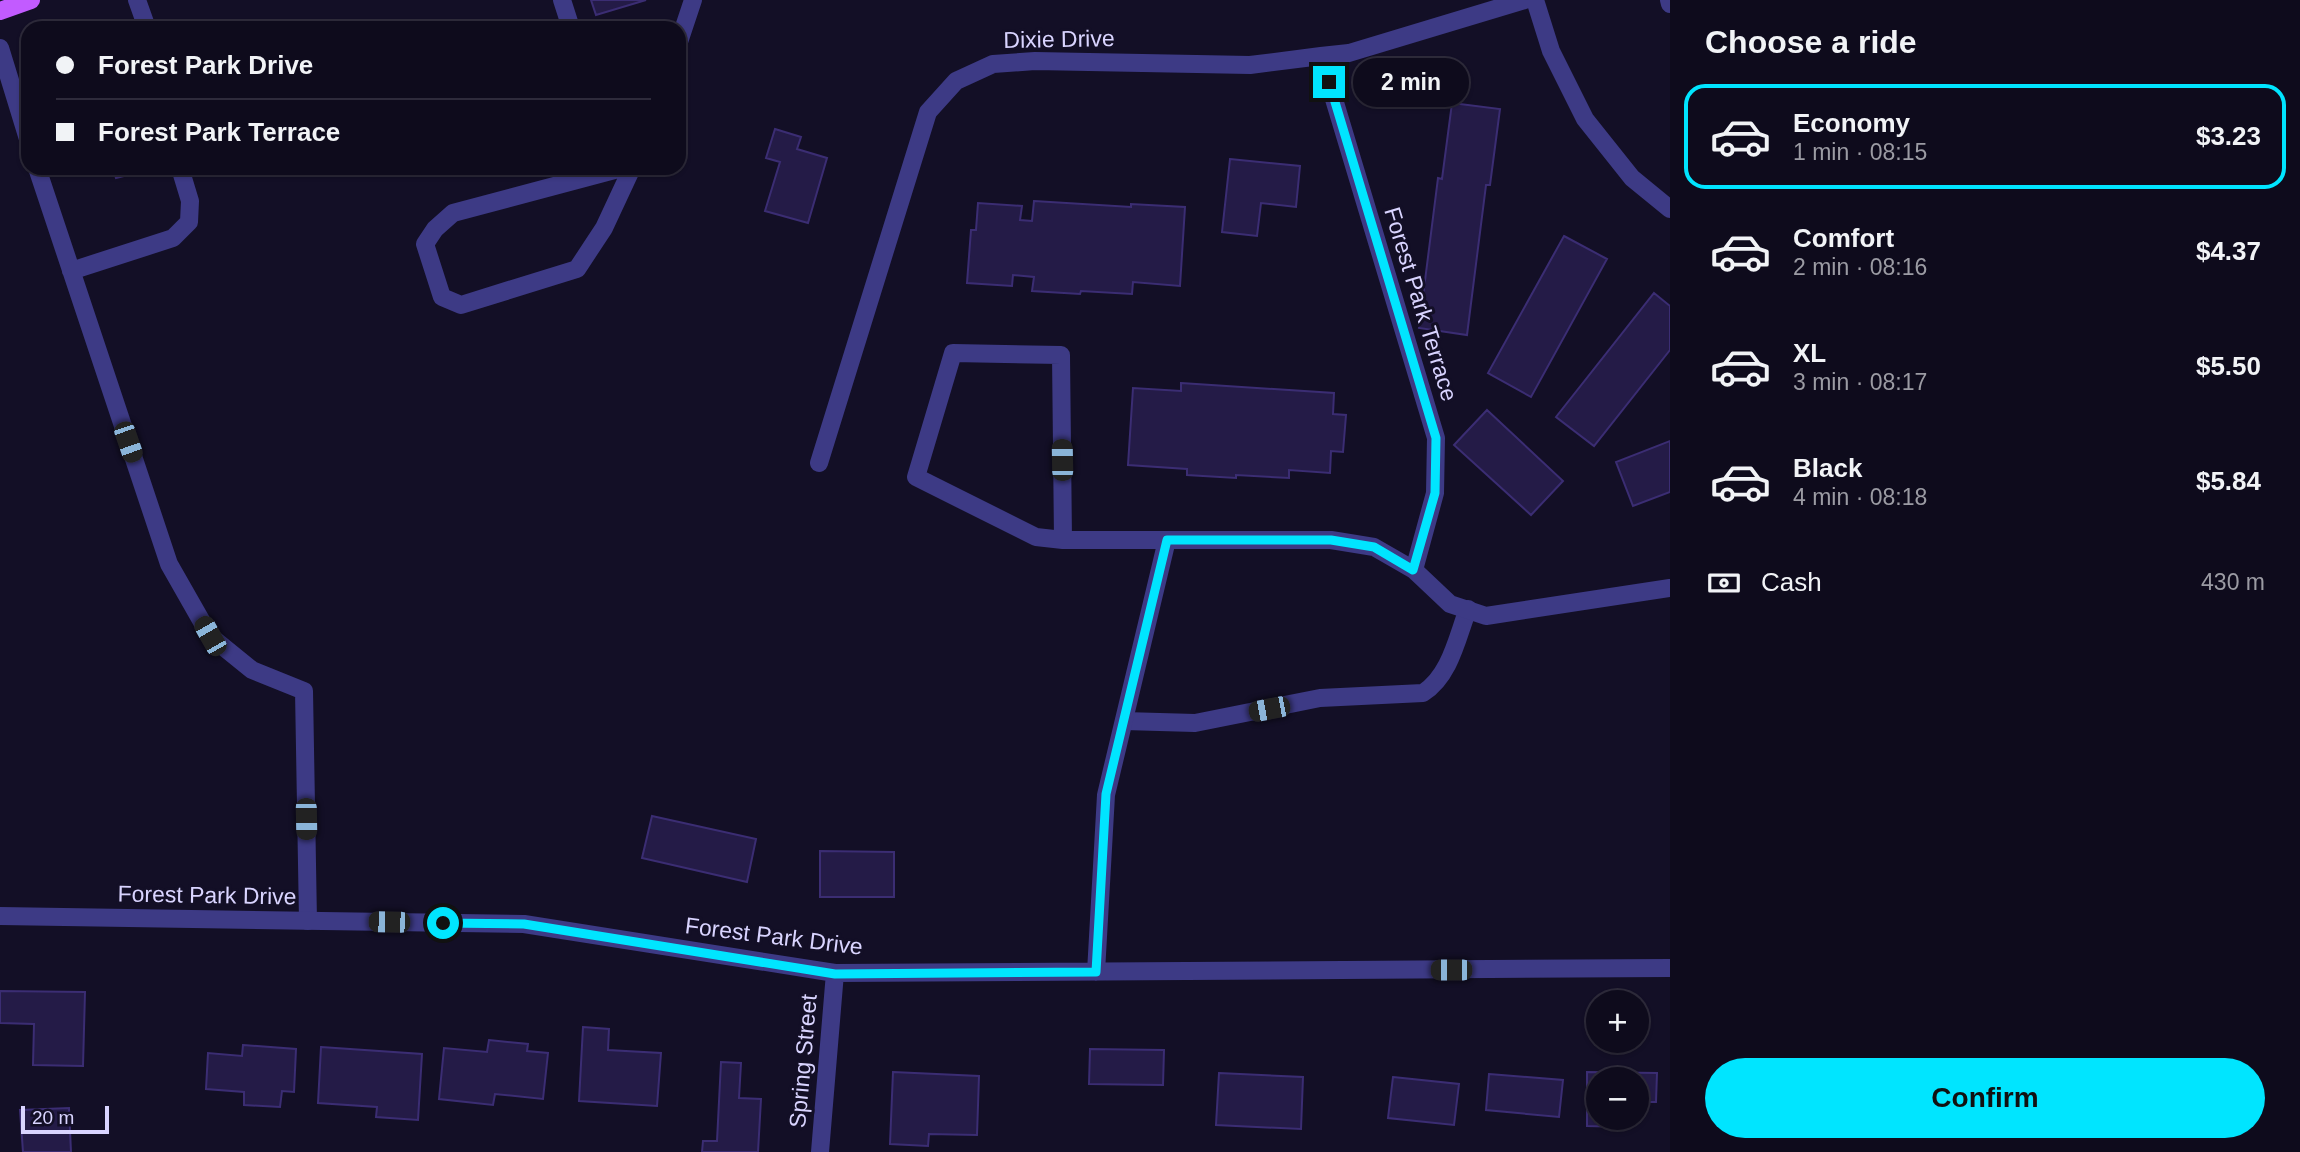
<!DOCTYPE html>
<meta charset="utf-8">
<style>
body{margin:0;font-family:Arial,sans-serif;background:#1c1929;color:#f1f3f6;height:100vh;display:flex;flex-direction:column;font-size:26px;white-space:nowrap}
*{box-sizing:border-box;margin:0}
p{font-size:23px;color:#9b9ba3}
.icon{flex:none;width:38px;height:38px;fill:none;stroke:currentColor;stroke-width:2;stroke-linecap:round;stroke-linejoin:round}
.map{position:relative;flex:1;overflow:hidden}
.details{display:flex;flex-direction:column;background:#0e0b1c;width:630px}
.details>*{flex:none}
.banner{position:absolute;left:21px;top:21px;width:665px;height:154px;border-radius:21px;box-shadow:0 2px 5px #0004,0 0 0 2px #2e2b3b;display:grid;align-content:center;height:154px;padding:0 35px;background:#0e0b1c}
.tools{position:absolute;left:1586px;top:990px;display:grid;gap:14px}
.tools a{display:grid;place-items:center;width:63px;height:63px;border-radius:50%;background:#0e0b1c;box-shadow:0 2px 5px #0004,0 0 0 2px #2e2b3b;font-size:35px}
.scale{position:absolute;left:21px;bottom:18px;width:88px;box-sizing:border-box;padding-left:7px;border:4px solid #d9d4ff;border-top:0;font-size:19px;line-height:24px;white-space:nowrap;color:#d9d4ff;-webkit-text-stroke:5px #130f26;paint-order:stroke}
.end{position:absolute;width:32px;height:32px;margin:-16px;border:9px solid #00e5ff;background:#111;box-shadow:0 0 0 4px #111}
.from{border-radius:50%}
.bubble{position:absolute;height:49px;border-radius:24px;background:#0e0b1c;box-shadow:0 2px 5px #0004,0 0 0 2px #2e2b3b;font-size:23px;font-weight:800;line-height:49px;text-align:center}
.car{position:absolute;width:21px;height:42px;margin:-21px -10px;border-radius:9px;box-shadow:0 0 5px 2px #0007;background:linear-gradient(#222 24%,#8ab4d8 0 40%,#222 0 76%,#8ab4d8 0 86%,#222 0)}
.banner b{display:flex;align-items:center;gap:24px;height:66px;font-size:26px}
.banner b+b{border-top:2px solid #2e2b3b}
.banner i{width:18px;height:18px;background:#f1f3f6}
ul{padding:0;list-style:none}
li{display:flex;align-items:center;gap:21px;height:105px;margin:0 14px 10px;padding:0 21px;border:4px solid transparent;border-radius:21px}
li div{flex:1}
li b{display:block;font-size:26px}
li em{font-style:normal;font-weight:800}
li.selected{border-color:#00e5ff}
li>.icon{width:63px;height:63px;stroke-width:1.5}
h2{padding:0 35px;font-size:32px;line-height:84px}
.pay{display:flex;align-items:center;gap:18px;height:77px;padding:0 35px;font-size:26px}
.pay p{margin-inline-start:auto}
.button{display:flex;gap:14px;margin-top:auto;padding:14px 35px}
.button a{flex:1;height:80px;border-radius:42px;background:#00e5ff;color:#111;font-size:28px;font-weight:800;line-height:80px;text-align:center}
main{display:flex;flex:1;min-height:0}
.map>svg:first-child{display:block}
.building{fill:#241b47;stroke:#3b2d73;stroke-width:2}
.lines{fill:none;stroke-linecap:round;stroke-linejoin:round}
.lane{stroke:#3d3a85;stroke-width:18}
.street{stroke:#3d3a85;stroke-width:18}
.primary{stroke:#c25bff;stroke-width:18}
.route{stroke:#00e5ff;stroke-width:9}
.labels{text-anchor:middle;stroke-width:6;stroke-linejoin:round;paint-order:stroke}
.street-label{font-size:23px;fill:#d9d4ff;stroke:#130f26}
</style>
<main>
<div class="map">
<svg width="1670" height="1152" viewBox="0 0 1670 1152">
<rect width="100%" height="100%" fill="#130f26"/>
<path class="building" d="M 591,0 L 646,0 L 596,15 Z
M 1452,103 L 1500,109 L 1490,185 L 1486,185 L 1467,335 L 1419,328 L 1438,178 L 1442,179 Z
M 775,129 L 801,137 L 797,149 L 827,158 L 808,223 L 765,211 L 780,162 L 766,158 Z
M 1230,159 L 1300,166 L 1296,207 L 1261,203 L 1257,236 L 1222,232 Z
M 113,168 L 155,168 L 116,178 Z
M 1034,201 L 1131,207 L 1131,204 L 1185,207 L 1180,286 L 1133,282 L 1132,294 L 1081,291 L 1080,294 L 1032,291 L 1034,277 L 1013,275 L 1012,286 L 967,283 L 971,230 L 976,230 L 978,203 L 1022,206 L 1020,220 L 1032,221 Z
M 1564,236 L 1607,259 L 1531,397 L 1488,373 Z
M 1654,293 L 1670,306 L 1670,350 L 1594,446 L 1556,417 Z
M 1181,383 L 1334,393 L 1333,414 L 1346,415 L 1343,452 L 1331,451 L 1330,473 L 1289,470 L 1289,478 L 1236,475 L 1236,478 L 1187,475 L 1187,469 L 1128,465 L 1133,388 L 1181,391 Z
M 1487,410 L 1563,481 L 1531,515 L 1454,445 Z
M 1670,441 L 1670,492 L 1633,506 L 1616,462 Z
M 652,816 L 756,839 L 747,882 L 642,858 Z
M 820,851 L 894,852 L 894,897 L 820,897 Z
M 0,991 L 85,992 L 83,1066 L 33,1065 L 34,1024 L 0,1023 Z
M 583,1027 L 609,1029 L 608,1050 L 661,1053 L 657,1106 L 579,1101 Z
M 489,1040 L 528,1044 L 527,1051 L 548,1053 L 543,1099 L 495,1094 L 493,1105 L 439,1099 L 444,1048 L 487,1052 Z
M 243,1045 L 296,1049 L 294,1092 L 282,1091 L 280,1107 L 244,1105 L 244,1092 L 206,1089 L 208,1053 L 242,1056 Z
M 321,1047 L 422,1054 L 418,1120 L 376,1117 L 377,1107 L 318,1103 Z
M 1090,1049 L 1164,1050 L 1163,1085 L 1089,1084 Z
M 721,1062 L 741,1063 L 739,1098 L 761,1099 L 758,1152 L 702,1152 L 703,1141 L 717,1141 Z
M 893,1072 L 979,1076 L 977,1135 L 929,1134 L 928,1146 L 890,1144 Z
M 1587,1072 L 1657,1073 L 1656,1102 L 1636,1102 L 1636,1080 L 1598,1080 L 1598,1118 L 1625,1118 L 1625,1127 L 1587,1126 Z
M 1219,1073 L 1303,1077 L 1301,1129 L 1216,1125 Z
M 1489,1074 L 1563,1080 L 1559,1117 L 1486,1110 Z
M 1393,1077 L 1459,1084 L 1454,1125 L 1388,1118 Z
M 69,1108 L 71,1152 L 23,1152 L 20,1110 Z"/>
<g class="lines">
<path class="lane" d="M 137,0 L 147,28
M 562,0 L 571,28
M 1669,0 L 1670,4
M 679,42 L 693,0
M 0,48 L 28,139
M 37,168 L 169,564 L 210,636 L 252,670 L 304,691 L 308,921
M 622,168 L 453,213 L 435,229 L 425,244 L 442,297 L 461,305 L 577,269 L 604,228 L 632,168
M 71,271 L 173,238 L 189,222 L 190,201 L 180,168
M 1124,721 L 1195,723 L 1320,698 L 1423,693 C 1450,676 1457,638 1468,609"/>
<path class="street" d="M 1535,0 L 1551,51 L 1585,119 L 1632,178 L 1670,209
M 1321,56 L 1436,438 L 1435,493 L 1414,570
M 819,463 L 928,112 L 956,81 L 993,64 L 1035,61 L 1250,65 L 1321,56 L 1349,53 L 1525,0
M 1063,540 L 1061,355 L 953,353 L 916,477 L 1036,537 L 1063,540 L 1331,540 L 1374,547 L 1414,570 L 1450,604 L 1486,616 L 1670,588
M 0,916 L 524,924 L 835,973 L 1670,968
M 1096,972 L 1106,795 L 1167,540
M 820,1152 L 835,973"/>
<path class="primary" d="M 0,11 L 31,0"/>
</g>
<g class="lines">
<path class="route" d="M 443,923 L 524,924 L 835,974 L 1096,972 L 1106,794 L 1167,540 L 1331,540 L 1374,547 L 1413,570 L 1435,493 L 1436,438 L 1329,82"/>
</g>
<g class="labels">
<g class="street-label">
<text transform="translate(1059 39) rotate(-1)" y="8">Dixie Drive</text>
<text transform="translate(1421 304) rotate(73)" y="8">Forest Park Terrace</text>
<text transform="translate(207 895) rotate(1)" y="8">Forest Park Drive</text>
<text transform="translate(774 936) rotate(7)" y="8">Forest Park Drive</text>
<text transform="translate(803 1061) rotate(-85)" y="8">Spring Street</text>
</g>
</g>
</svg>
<div class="tools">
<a>+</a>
<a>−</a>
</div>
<div class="scale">20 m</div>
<i class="end from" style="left:443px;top:923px"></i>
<i class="end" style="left:1329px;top:82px"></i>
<div class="bubble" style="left:1353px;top:58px;width:116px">2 min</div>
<i class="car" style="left:128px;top:442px;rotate:161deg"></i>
<i class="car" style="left:1062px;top:460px;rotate:359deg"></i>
<i class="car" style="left:210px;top:636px;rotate:330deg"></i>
<i class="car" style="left:1269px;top:709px;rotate:259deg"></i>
<i class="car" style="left:306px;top:819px;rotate:179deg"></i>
<i class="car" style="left:389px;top:922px;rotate:271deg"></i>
<i class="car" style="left:1451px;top:970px;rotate:270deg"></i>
<div class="banner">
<b><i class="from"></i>Forest Park Drive</b>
<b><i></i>Forest Park Terrace</b>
</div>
</div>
<section class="details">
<h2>Choose a ride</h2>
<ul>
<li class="selected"><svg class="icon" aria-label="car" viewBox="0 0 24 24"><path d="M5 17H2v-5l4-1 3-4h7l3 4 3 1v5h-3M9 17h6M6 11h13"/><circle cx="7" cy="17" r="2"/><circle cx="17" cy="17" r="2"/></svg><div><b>Economy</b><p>1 min · 08:15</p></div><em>$3.23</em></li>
<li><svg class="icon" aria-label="car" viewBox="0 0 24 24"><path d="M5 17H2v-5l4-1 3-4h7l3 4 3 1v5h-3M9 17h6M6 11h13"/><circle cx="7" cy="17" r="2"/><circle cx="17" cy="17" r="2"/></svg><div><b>Comfort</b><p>2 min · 08:16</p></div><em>$4.37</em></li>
<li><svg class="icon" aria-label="car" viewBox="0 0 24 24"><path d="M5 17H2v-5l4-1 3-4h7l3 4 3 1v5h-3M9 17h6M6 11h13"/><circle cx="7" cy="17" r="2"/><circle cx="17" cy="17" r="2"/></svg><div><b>XL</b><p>3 min · 08:17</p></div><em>$5.50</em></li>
<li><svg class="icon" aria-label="car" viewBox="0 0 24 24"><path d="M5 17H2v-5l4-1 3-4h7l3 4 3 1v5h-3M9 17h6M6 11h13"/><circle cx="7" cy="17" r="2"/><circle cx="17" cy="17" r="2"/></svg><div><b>Black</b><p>4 min · 08:18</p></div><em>$5.84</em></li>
</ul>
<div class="pay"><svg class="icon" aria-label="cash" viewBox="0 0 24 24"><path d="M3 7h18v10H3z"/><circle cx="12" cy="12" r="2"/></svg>Cash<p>430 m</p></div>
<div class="button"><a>Confirm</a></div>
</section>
</main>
